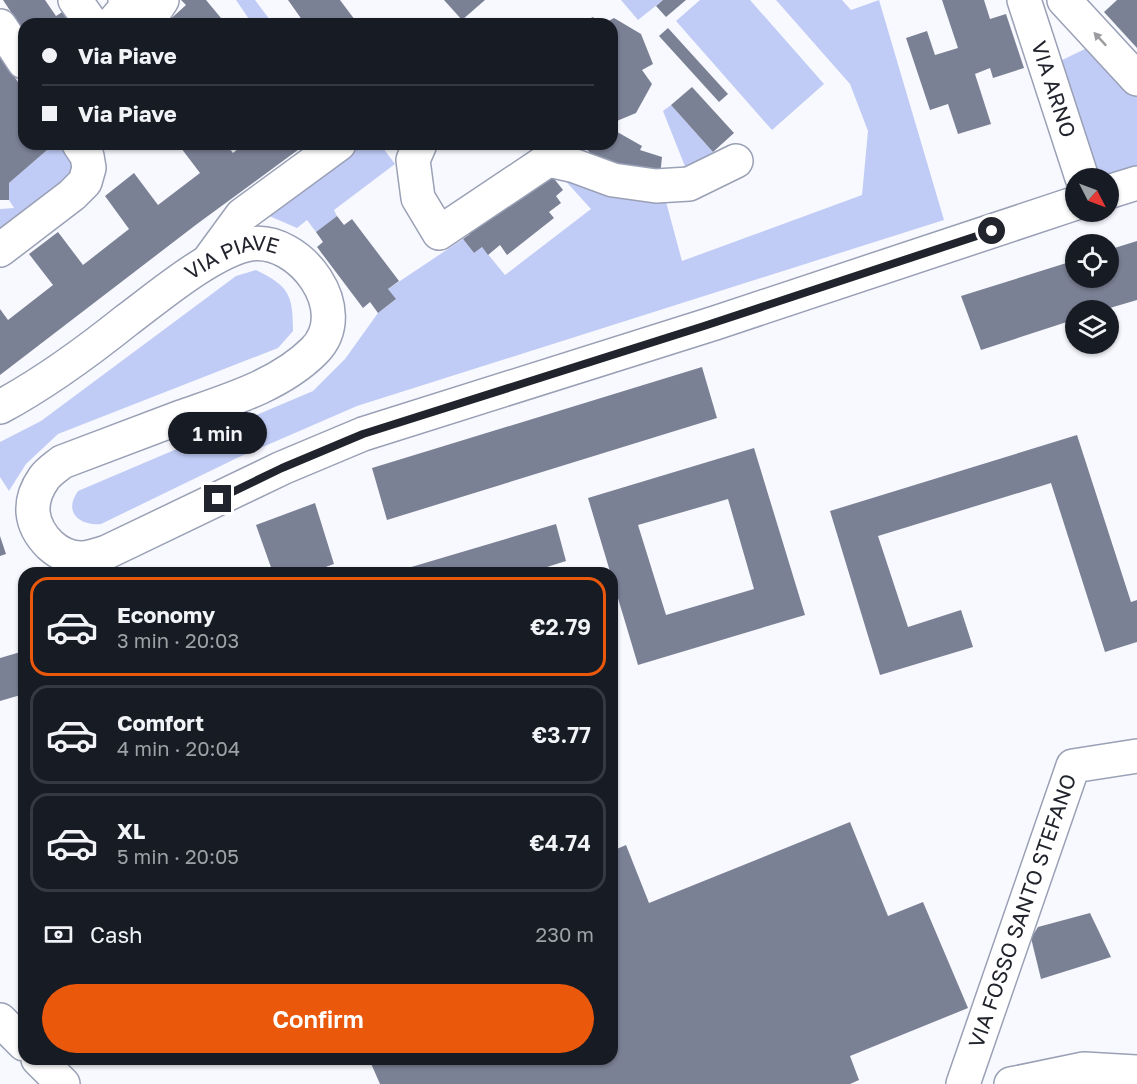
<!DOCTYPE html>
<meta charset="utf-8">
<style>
body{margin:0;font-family:"Golos Text",sans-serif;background:#20242c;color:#f1f3f6;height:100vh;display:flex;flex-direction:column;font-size:22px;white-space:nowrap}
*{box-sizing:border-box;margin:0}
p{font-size:20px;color:#9ea1a6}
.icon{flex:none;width:33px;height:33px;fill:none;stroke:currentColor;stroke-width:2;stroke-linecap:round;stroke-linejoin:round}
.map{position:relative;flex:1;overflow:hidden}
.sheet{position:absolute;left:18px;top:567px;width:600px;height:498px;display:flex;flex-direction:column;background:#171b24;border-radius:18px;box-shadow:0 2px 4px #0004}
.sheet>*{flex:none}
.guide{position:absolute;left:18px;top:18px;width:600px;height:132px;border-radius:18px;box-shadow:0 2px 4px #0004;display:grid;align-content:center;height:132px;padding:0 24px;background:#171b24}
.needle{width:39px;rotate:132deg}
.tools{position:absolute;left:1065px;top:168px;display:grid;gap:12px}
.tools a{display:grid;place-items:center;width:54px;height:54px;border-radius:50%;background:#171b24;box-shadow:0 2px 4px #0004;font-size:30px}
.end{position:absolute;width:27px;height:27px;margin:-14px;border:8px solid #22242d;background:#fff;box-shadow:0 0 0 3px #fff}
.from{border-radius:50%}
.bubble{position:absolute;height:42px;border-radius:21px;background:#171b24;box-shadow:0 2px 4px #0004;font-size:20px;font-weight:600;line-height:42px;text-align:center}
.guide b{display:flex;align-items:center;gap:21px;height:57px;font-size:22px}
.guide b+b{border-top:2px solid #363941}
.guide i{width:15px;height:15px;background:#f1f3f6}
ul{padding:10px 0 0;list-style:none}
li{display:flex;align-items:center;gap:18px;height:99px;margin:0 12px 9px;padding:0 12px;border:3px solid #363941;border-radius:18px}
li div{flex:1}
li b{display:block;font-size:22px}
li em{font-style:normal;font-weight:600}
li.active{border-color:#ea580c}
li>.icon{width:54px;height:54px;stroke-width:1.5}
.pay{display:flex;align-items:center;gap:15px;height:66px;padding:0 24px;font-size:22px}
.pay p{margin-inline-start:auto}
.button{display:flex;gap:12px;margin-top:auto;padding:12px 24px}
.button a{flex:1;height:69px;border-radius:36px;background:#ea580c;color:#fff;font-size:24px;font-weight:600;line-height:69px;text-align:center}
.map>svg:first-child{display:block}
.green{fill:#c1ccf6}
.building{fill:#7b8195;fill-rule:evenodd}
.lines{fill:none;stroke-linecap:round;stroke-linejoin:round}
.minor-casing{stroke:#9aa0b5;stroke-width:36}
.highway-casing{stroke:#9aa0b5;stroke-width:36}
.minor{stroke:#fff;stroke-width:33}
.highway{stroke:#fff;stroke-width:33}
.oneway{fill:#9c9ca0}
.route{stroke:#22242d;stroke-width:8}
.labels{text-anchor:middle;stroke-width:5;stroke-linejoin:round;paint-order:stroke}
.street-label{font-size:21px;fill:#22242d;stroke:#fff}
</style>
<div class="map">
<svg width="1137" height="1084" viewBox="0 0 1137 1084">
<rect width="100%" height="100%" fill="#f8f9fe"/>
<path class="green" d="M 236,0 L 255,0 L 273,24 L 249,24 L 251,22 Z
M 621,0 L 663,0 L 638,20 Z
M 700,0 L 750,0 L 824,84 L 772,130 L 676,21 Z
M 776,0 L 842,0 L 851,10 L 879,0 L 944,220 L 357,406 L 237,458 L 101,524 C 79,526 63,512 78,491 L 313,391 L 345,359 L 378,313 L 395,300 L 388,289 L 463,239 L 474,253 L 482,247 L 505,275 L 591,209 L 560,175 L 665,198 L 682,261 L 862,195 L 868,131 L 850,84 Z
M 1089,47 L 1137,84 L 1137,177 L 1123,183 L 1103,170 L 1081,166 L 1058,62 Z
M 671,105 L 713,152 L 688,174 L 663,111 Z
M 54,144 L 59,144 L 76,171 L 0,230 L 0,209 L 14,208 L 9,200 L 9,183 Z
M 361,144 L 380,144 L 395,164 L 334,210 L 337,216 L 316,232 L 307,220 L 297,228 L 267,215 Z
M 256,270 C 289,286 293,295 293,331 L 278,348 L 58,434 L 26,464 L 9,491 L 0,477 L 0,442 L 41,421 L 236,276 Z"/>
<path class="building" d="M 3,0 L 45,0 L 56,16 L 70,7 L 81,24 L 35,24 L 32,20 L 21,27 Z
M 181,0 L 206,0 L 226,24 L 165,24 L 186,5 Z
M 288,0 L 340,0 L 358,24 L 305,24 Z
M 444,0 L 485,0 L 462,20 Z
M 663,0 L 686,0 L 666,17 L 656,6 Z
M 942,0 L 984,0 L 990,19 L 1006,14 L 1024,68 L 993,78 L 990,68 L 975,74 L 991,124 L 958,134 L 948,104 L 930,110 L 906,38 L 927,31 L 935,55 L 958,48 Z
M 1117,0 L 1137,0 L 1137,48 L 1104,12 Z
M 593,17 L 600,24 L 579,24 L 584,21 Z
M 614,18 L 641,34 L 653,64 L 642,70 L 652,84 L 636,113 L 612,123 L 612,24 L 603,24 Z
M 668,28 L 728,94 L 719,102 L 659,36 Z
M 0,55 L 24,91 L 24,144 L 54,144 L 9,183 L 9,200 L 0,200 Z
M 692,87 L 734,133 L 713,152 L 671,105 Z
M 612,129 L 642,146 L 640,150 L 662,157 L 660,176 L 600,162 L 581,144 L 612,144 Z
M 178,144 L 226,144 L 233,153 L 244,144 L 306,144 L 197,224 L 0,375 L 0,309 L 8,320 L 53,285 L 29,254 L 58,232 L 83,265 L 129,229 L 105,196 L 134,173 L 158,205 L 200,173 Z
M 548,171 L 563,190 L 556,196 L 561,203 L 549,212 L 554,218 L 507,255 L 500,245 L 488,255 L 482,247 L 474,253 L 463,239 L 470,234 L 464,227 Z
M 337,216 L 344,225 L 352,219 L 399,281 L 388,289 L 396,299 L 378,313 L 370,302 L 363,308 L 317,247 L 323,242 L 316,232 Z
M 1137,241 L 1137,300 L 1103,310 L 1076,310 L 1076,319 L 981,350 L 961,296 L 1076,260 L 1076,278 L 1108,278 L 1108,250 Z
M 702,367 L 717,418 L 387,520 L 372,468 Z
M 1077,435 L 1131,602 L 1137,600 L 1137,642 L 1105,652 L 1051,483 L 878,536 L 908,627 L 961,610 L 973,647 L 880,675 L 830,511 Z
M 754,448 L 805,615 L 638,665 L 588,498 ZM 728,499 L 754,589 L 666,615 L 638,525 Z
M 315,503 L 334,564 L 309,573 L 273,573 L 256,525 Z
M 556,524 L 566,561 L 528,573 L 391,573 Z
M 0,536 L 6,554 L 0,556 Z
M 24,651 L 24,694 L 0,701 L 0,658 Z
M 850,822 L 888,916 L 923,902 L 968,1008 L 850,1056 L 859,1080 L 850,1084 L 380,1084 L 369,1059 L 612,1059 L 612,851 L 626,845 L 649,903 Z
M 1090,913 L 1111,957 L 1041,979 L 1031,938 L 1038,927 Z"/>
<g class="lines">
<g class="minor-casing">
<g id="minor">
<path d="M 75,0 L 92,24"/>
<path id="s1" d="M 1024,0 L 1082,178"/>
<path d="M 1064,0 L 1137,79"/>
<path d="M 112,24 L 128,5 L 125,0"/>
<path d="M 146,24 L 162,0"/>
<path d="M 0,26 L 24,62"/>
<path d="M 420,144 L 413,160 L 418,198 L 439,233 L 548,160 L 575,166 L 613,180 L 656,186 L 689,184 L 736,161"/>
<path d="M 1108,192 L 1137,183"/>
<path d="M 0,250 L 72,195 L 85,182 L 89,168 L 87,156 L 79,144"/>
<path d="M 209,260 L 242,215 L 339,144"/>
<path id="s2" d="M 0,407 C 45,383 87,352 127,320 C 158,297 212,251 250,244 C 300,236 355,311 314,351 C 279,386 226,401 181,417 C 141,432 101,447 62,462 C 56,467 48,472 44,478 C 27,502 30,525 50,545 C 60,554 71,559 84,558 C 91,557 100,554 107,552 L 282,468 L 363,434 L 715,323 L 1076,203"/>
<path id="s3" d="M 963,1084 L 1073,766 L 1137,756"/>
<path d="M 1011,1084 L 1084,1069 L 1137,1072"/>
</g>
</g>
<g class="highway-casing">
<path id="highway" d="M 0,1020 L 24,1044
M 38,1059 L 63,1084"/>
</g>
<use href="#minor" class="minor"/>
<use href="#highway" class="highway"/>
</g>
<defs><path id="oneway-solid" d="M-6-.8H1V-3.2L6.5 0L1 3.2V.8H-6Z" transform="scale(1.5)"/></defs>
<use class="oneway" href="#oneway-solid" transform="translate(1100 39) rotate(-133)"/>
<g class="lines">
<path class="route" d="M 218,499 L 282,468 L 363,434 L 704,326 L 992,231"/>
</g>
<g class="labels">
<g class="street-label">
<text dy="7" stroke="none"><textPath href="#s1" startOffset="94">VIA ARNO</textPath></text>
<text dy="7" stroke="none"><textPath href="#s2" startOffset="279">VIA PIAVE</textPath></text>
<text dy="7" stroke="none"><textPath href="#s3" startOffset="183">VIA FOSSO SANTO STEFANO</textPath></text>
</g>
</g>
</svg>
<div class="tools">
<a><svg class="needle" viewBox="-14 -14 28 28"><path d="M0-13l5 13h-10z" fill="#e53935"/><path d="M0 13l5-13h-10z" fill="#9ea1a6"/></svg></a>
<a><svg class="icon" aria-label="locate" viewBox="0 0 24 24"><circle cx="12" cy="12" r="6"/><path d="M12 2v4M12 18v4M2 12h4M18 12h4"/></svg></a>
<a><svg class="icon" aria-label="layers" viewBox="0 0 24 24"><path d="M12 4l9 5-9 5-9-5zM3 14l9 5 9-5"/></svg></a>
</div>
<i class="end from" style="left:992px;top:231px"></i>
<i class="end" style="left:218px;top:499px"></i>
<div class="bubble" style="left:168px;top:412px;width:99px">1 min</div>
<div class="guide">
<b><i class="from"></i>Via Piave</b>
<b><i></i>Via Piave</b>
</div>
<section class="sheet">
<ul>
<li class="active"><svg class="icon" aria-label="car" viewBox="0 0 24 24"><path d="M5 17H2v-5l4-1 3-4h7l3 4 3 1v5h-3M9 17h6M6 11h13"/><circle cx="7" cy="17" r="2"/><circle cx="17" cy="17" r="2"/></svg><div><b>Economy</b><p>3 min · 20:03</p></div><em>€2.79</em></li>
<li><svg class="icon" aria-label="car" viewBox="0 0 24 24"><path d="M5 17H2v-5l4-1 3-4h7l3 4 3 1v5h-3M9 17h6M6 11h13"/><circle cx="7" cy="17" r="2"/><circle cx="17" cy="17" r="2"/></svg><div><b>Comfort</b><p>4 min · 20:04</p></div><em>€3.77</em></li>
<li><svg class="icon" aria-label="car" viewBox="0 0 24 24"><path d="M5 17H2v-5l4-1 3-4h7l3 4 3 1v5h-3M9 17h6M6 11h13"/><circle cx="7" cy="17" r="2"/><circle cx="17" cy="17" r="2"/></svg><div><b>XL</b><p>5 min · 20:05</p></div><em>€4.74</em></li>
</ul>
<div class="pay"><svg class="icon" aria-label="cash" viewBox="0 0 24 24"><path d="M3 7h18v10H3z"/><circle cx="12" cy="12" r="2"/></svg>Cash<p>230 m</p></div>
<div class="button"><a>Confirm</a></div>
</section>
</div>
